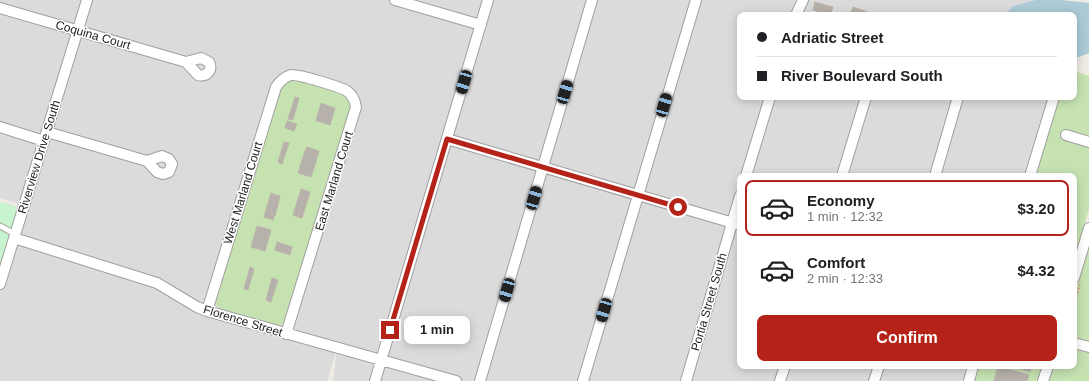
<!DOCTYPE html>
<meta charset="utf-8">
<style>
body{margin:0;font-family:Helvetica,sans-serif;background:#f2f2f2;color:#202124;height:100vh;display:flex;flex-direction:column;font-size:15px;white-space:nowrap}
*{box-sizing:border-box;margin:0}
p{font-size:13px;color:#757577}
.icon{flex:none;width:22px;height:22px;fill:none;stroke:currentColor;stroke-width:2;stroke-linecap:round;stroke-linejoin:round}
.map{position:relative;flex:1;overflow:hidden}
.drawer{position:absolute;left:737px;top:173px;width:340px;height:196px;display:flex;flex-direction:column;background:#fff;border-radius:8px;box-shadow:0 2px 10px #0003}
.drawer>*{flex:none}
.top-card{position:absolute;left:737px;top:12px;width:340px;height:88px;border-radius:8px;box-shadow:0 2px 10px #0003;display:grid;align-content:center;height:88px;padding:0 20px;background:#fff}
.end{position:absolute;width:18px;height:18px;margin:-9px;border:5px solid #b42218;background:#fff;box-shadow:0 0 0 2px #fff}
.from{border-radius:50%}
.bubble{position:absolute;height:28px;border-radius:8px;background:#fff;box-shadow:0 2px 10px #0003;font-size:13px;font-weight:700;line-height:28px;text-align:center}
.car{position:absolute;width:12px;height:24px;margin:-12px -6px;border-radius:5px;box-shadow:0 0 3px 1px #0007;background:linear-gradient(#222 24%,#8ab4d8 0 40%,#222 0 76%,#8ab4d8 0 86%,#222 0)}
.top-card b{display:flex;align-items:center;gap:14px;height:38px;font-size:15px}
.top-card b+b{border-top:1px solid #e0e0e0}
.top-card i{width:10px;height:10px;background:#202124}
ul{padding:7px 0 0;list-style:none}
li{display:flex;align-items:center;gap:12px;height:56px;margin:0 8px 6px;padding:0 12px;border:2px solid transparent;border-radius:8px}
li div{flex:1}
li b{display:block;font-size:15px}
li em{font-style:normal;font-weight:700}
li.active{border-color:#b42218}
li>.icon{width:36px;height:36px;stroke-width:1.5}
.primary-button{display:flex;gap:8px;margin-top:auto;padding:8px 20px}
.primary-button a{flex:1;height:46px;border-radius:8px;background:#b42218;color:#fff;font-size:16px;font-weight:700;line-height:46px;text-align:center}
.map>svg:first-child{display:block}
.residential{fill:#dcdbdb}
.grass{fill:#c6e2b1}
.park{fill:#c7f3ce}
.water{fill:#abcad6}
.building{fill:#b7b1ab;stroke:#beb4aa}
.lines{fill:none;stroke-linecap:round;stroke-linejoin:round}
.service-casing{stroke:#9f9f9f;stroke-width:7}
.minor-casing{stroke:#9f9f9f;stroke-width:12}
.path{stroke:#e98d7b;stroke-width:1.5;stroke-dasharray:2 2;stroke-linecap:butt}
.service{stroke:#fff;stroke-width:5}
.minor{stroke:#fff;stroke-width:10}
.route{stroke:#b42218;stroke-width:5}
.labels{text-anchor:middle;stroke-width:3;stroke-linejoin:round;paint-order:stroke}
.street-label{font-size:12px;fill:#1e1e1e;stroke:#fff}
</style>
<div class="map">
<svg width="1089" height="381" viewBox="0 0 1089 381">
<rect width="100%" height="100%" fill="#eeebe5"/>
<path class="residential" d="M 0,0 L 1035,0 L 1013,6 L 1004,15 L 740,15 L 740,97 L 1058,97 L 1036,176 L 740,176 L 740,366 L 983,366 L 978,381 L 333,381 L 337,348 L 327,381 L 0,381 L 0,289 L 20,204 L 0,198 Z"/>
<path class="grass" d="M 1074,71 L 1089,76 L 1089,136 L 1067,130 L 1064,139 L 1089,147 L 1089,209 L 1074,260 L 1074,176 L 1035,176 L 1059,97 L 1074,97 Z
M 296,79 L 340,92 L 346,96 L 351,108 L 286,321 L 278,326 L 224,311 L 217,306 L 215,300 L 281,87 L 288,81 Z
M 1089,245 L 1089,343 L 1074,338 L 1074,295 Z
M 1074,349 L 1089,353 L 1089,381 L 973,381 L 977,366 L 1074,366 Z"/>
<path class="park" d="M 0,202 L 18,207 L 0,264 Z"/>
<path class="water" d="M 1035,0 L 1061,0 L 1089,3 L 1089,53 L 1074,59 L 1074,15 L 1004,15 L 1013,6 Z"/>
<path class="building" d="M 815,2 L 833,7 L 830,15 L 813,10 Z
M 853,7 L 870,13 L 869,15 L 850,15 Z
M 295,97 L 299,98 L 293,120 L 288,119 Z
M 321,103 L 326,105 L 321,122 L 316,121 Z
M 326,105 L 335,108 L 330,125 L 321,122 Z
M 287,121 L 297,124 L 294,131 L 285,128 Z
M 284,142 L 289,143 L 282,164 L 278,162 Z
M 307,147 L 319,151 L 318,155 L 305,151 Z
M 305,151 L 318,155 L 311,177 L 298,173 Z
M 301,189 L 310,192 L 302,218 L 298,217 L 304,197 L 299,196 Z
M 271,193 L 276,195 L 270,215 L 274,216 L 273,220 L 264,217 Z
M 276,195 L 280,196 L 275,216 L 270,215 Z
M 299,196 L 304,197 L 298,217 L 293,215 Z
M 257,226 L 271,230 L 265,251 L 251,247 Z
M 277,242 L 292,247 L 290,255 L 275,250 Z
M 250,267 L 254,269 L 248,290 L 244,289 Z
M 272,278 L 278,280 L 271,302 L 266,300 Z
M 998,366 L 1029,375 L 1027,381 L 994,381 Z
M 1010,366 L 1031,366 L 1030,372 Z"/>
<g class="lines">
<g class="service-casing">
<path id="service" d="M 0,226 L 15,234"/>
</g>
<g class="minor-casing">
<path id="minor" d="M 395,0 L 481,25
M 0,8 L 186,62
M 796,15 L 803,0
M 201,58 L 209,62 C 213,70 207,77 198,75 L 186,62 Z
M 0,127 L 44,141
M 47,132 L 147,161
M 1066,135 L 1089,142
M 447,139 L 740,225
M 162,156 L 169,159 L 172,164 L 169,172 L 163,174 L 157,172 L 147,161 Z
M 746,176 L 770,97
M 842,176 L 866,97
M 935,176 L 958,97
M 1030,176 L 1054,97
M 14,238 L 157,283 L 197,307 L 207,311 L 456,381
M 1074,278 L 1089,228
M 0,284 L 87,0
M 207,311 L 276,87 C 280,81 284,77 291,75 C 299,74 340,87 347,91 C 353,95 355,101 356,107 L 286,334
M 1074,343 L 1089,347
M 375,381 L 488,0
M 480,381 L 592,0
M 583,381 L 696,0
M 686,381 L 740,196
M 780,381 L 785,366
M 874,381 L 879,366
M 969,381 L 973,366
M 1043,381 L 1048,366"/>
</g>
<path class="path" d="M 1074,305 L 1080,284"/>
<use href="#service" class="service"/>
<use href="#minor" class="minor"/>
</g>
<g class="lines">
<path class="route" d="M 390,330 L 447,139 L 678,207"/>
</g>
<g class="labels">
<g class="street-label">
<text transform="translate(93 35) rotate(16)" y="4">Coquina Court</text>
<text transform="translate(39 157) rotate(-73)" y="4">Riverview Drive South</text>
<text transform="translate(334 181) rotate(-73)" y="4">East Marland Court</text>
<text transform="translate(243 193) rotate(-73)" y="4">West Marland Court</text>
<text transform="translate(709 302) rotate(-74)" y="4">Portia Street South</text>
<text transform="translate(243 321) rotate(17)" y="4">Florence Street</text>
</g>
</g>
</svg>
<i class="end from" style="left:678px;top:207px"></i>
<i class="end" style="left:390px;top:330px"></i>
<div class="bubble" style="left:404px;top:316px;width:66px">1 min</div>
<i class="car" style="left:464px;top:82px;rotate:196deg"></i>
<i class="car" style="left:565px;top:92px;rotate:16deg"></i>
<i class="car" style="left:664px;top:105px;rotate:16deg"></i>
<i class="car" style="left:534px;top:198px;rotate:16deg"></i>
<i class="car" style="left:507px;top:290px;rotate:196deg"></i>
<i class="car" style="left:604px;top:310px;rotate:196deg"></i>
<div class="top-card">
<b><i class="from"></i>Adriatic Street</b>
<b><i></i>River Boulevard South</b>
</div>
<section class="drawer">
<ul>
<li class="active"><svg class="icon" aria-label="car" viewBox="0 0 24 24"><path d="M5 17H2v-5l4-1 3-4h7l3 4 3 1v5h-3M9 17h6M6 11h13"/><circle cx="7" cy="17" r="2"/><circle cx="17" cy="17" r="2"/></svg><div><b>Economy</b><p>1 min · 12:32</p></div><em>$3.20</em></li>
<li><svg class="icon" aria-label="car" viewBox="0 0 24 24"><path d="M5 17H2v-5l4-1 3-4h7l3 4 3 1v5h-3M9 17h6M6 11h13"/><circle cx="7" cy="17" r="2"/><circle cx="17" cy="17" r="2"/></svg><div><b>Comfort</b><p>2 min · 12:33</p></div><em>$4.32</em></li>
</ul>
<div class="primary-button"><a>Confirm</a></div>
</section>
</div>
